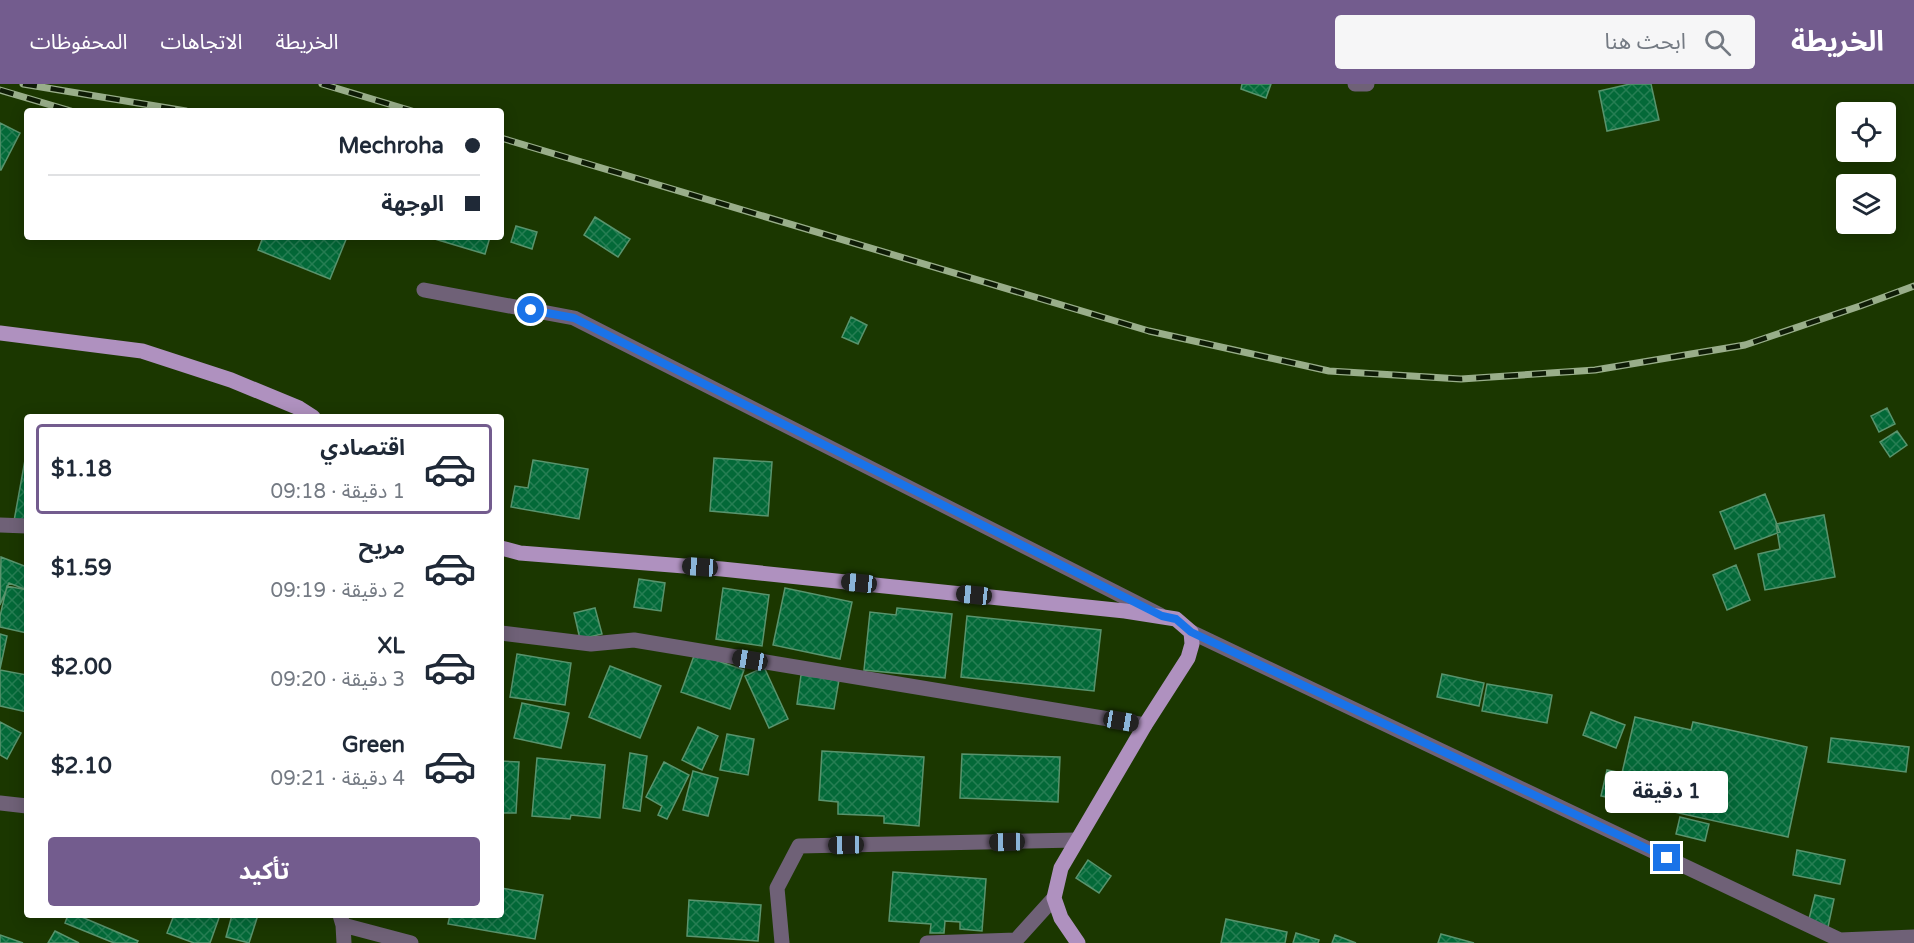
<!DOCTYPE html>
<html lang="ar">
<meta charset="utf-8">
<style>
body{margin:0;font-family:"Varela Round","Noto Sans Arabic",sans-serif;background:#f6f6f7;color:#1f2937;direction:rtl;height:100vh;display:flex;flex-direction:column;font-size:22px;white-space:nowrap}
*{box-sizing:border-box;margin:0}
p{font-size:20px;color:#747a83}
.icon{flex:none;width:33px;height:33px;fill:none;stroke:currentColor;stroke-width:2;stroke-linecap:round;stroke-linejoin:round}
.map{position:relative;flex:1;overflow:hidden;direction:ltr}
.drawer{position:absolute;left:24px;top:330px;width:480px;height:504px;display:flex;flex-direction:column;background:#fff;border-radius:6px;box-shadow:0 3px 15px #0003;direction:rtl}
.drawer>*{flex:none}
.top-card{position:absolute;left:24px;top:24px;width:480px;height:132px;border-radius:6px;box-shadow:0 3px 15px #0003;direction:rtl;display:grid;align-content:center;height:132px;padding:0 24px;background:#fff}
.controls{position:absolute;left:1836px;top:18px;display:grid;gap:12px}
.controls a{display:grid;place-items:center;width:60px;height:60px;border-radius:6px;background:#fff;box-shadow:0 3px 15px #0003;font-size:30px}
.end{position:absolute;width:27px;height:27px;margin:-14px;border:8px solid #1a73e8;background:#fff;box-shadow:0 0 0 3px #fff}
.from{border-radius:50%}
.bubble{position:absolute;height:42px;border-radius:6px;background:#fff;box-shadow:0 3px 15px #0003;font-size:20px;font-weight:700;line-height:42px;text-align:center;direction:rtl}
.car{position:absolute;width:18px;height:36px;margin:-18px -9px;border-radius:8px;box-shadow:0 0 4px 2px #0007;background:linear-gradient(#222 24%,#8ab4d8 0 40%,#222 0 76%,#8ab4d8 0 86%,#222 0)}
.top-card b{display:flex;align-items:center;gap:21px;height:57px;font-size:22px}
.top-card b+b{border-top:2px solid #e0e1e3}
.top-card i{width:15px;height:15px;background:#1f2937}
ul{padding:10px 0 0;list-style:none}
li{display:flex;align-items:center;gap:18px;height:90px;margin:0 12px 9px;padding:0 12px;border:3px solid transparent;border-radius:6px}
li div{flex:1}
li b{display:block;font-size:22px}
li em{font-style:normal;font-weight:700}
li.active{border-color:#735c8e}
li>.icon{width:54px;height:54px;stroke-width:1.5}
.cta{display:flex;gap:12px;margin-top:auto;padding:12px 24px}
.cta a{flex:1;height:69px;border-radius:6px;background:#735c8e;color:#fff;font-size:24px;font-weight:700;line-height:69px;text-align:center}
header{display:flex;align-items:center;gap:36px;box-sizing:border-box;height:84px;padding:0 30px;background:#735c8e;color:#fff}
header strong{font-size:28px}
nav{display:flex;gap:33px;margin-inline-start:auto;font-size:21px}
.search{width:420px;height:54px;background:#f6f6f7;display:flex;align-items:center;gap:15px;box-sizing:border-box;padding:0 21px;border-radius:6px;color:#747a83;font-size:22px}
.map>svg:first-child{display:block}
.building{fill:url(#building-cross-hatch);stroke:#59946d;stroke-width:1.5}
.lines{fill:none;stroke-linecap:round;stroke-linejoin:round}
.minor{stroke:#6f6177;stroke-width:15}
.major{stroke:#af91bf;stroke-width:15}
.rail-casing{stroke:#99ae8a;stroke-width:7}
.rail{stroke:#0e1b06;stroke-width:4.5;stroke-dasharray:14;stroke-linecap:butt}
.route{stroke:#1a73e8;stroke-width:8}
</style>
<header>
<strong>الخريطة</strong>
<div class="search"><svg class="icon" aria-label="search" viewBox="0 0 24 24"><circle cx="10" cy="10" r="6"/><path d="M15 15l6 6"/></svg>ابحث هنا</div>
<nav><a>الخريطة</a><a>الاتجاهات</a><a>المحفوظات</a></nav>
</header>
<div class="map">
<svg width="1914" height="859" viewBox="0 0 1914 859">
<defs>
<pattern id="building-cross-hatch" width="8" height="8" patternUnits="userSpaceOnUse" patternTransform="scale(1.5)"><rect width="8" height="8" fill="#036938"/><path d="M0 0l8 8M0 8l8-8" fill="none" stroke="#267e53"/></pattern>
</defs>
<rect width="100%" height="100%" fill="#1b3700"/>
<path class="building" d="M 1242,0 L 1271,0 L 1266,14 L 1241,5 Z
M 1630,0 L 1651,0 L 1659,36 L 1607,47 L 1599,7 Z
M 0,39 L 20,49 L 1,86 L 0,86 Z
M 595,133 L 630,155 L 618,173 L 584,151 Z
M 516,142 L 537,148 L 532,165 L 511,158 Z
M 263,153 L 347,153 L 330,195 L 258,166 Z
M 428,153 L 490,153 L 485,170 Z
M 851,233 L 867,241 L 858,260 L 842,253 Z
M 1887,324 L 1895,340 L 1879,348 L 1871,332 Z
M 1897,347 L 1907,361 L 1890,373 L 1880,358 Z
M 27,365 L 27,440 L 14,437 Z
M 714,374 L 772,378 L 768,432 L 710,427 Z
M 533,376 L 588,385 L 579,435 L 511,423 L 515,402 L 528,404 Z
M 1765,410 L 1780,448 L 1735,465 L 1720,428 Z
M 1824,431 L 1835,493 L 1765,506 L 1758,470 L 1780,465 L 1776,440 Z
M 1,473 L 27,483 L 27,506 L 9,499 L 0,521 Z
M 1736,481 L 1750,516 L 1727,526 L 1713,491 Z
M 639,495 L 665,499 L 661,527 L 634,523 Z
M 7,502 L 27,506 L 27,549 L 0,543 L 0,532 Z
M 723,504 L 769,511 L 762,562 L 716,555 Z
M 785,504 L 852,518 L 840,575 L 773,561 Z
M 595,524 L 602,550 L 580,555 L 574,529 Z
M 897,524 L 952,530 L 945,594 L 864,586 L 870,528 L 896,531 Z
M 967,532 L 1101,546 L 1094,607 L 961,593 Z
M 0,550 L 7,552 L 0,585 Z
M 695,569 L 744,586 L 730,625 L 681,608 Z
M 517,570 L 571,579 L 565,621 L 510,613 Z
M 610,582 L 661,602 L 640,654 L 589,633 Z
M 764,583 L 788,635 L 769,644 L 745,592 Z
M 0,586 L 27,591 L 27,628 L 0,622 Z
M 1442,590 L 1484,599 L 1479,622 L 1437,613 Z
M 801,591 L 839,596 L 834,625 L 797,620 Z
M 1487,600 L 1552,611 L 1547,639 L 1482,627 Z
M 522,619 L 569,629 L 561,664 L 514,654 Z
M 1591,628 L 1625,641 L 1616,664 L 1583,651 Z
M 1635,633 L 1691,646 L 1693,638 L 1807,663 L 1788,753 L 1601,712 L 1607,686 L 1622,689 Z
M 0,638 L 21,649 L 7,675 L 0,671 Z
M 698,643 L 718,652 L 702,686 L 682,676 Z
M 727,650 L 754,655 L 748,691 L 720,686 Z
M 1831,654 L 1909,663 L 1906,688 L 1828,678 Z
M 822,667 L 924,673 L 919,742 L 884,739 L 884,732 L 838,730 L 838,718 L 819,716 Z
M 630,669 L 647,672 L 640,727 L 623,724 Z
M 962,670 L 1060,673 L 1058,718 L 960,714 Z
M 537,674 L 605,681 L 600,734 L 571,731 L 570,735 L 532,732 Z
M 501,677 L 519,678 L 516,729 L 501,729 Z
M 664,678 L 689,691 L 667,735 L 658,731 L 662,722 L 646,713 Z
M 693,687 L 718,694 L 708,732 L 683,726 Z
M 1680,733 L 1709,740 L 1705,757 L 1676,750 Z
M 1797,766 L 1845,776 L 1840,800 L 1793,791 Z
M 1088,776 L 1111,792 L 1099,809 L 1076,794 Z
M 893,788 L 986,795 L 982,847 L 960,845 L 960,838 L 945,837 L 944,849 L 930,849 L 931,840 L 889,837 Z
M 501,804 L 543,811 L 535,855 L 448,840 L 450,831 L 501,831 Z
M 1815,811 L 1834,815 L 1828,843 L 1808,839 Z
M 689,816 L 761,821 L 758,857 L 687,852 Z
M 68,831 L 77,831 L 138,857 L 137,859 L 114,859 L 65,839 Z
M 174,831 L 220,831 L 210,859 L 194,859 L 167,849 Z
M 232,831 L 258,831 L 249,859 L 226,853 Z
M 1226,835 L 1287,848 L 1285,859 L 1221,859 Z
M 55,847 L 79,859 L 48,859 Z
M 1296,849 L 1319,856 L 1318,859 L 1293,859 Z
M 1441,850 L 1474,859 L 1438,859 Z
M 0,851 L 23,859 L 0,859 Z
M 1335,851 L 1356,859 L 1332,859 Z"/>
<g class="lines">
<path class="minor" d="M 1355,0 L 1367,0
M 424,206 L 574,234 L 1160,531
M 0,441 L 27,442
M 1191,548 L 1840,856 L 1914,853
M 501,549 L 591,560 L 634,556 L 1145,641
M 0,719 L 27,722
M 340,831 L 343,841 L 411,859
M 343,841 L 344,859
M 782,859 L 777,804 L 799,762 L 1077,756
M 927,859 L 1016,856 L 1054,814"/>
<path class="major" d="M 0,249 L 142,267 L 231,296 L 299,324 L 313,333
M 501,464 L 520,469 L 722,485 L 1125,527 L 1176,535 L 1191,548 L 1192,560 L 1188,574 L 1145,641 L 1061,784 L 1054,814 L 1061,834 L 1078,859"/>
<g class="rail-casing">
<path id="rail" d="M 23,0 L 186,27
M 322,0 L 412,27
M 0,6 L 71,27
M 501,54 L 1149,247 L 1329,287 L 1461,295 L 1595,286 L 1745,261 L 1860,222 L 1914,202"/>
</g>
<use href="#rail" class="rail"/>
</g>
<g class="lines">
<path class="route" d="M 531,226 L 574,234 L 1162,532 L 1176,535 L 1191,548 L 1667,774"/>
</g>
</svg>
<div class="controls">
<a><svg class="icon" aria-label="locate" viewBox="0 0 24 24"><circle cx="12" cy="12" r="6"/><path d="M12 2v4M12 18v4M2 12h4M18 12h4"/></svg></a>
<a><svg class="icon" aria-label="layers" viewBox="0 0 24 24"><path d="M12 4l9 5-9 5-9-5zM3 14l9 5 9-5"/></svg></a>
</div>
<i class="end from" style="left:531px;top:226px"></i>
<i class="end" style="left:1667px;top:774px"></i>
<div class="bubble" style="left:1605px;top:687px;width:123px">1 دقيقة</div>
<i class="car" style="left:700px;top:483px;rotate:274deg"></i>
<i class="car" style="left:859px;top:499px;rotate:276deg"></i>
<i class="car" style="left:974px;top:511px;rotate:276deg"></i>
<i class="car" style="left:750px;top:576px;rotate:280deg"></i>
<i class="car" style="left:1121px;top:637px;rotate:100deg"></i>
<i class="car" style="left:1007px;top:758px;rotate:269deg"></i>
<i class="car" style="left:846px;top:761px;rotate:269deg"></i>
<div class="top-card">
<b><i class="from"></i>Mechroha</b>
<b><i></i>الوجهة</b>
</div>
<section class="drawer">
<ul>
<li class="active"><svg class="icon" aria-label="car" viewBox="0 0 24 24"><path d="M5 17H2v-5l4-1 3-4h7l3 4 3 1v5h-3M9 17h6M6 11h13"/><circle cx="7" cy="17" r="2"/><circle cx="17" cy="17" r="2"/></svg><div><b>اقتصادي</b><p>1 دقيقة · 09:18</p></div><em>$1.18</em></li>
<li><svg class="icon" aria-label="car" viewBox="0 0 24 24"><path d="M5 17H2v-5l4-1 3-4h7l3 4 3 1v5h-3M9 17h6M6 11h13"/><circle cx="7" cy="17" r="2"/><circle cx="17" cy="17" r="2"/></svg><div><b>مريح</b><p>2 دقيقة · 09:19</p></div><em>$1.59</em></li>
<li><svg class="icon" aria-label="car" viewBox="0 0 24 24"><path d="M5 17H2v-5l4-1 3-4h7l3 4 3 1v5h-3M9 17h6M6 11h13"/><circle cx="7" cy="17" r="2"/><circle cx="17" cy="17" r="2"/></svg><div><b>XL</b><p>3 دقيقة · 09:20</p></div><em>$2.00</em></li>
<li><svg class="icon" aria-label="car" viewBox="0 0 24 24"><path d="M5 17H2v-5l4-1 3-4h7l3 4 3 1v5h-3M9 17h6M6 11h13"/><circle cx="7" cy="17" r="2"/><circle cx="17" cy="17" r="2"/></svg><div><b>Green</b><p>4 دقيقة · 09:21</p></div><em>$2.10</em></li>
</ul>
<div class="cta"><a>تأكيد</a></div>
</section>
</div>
